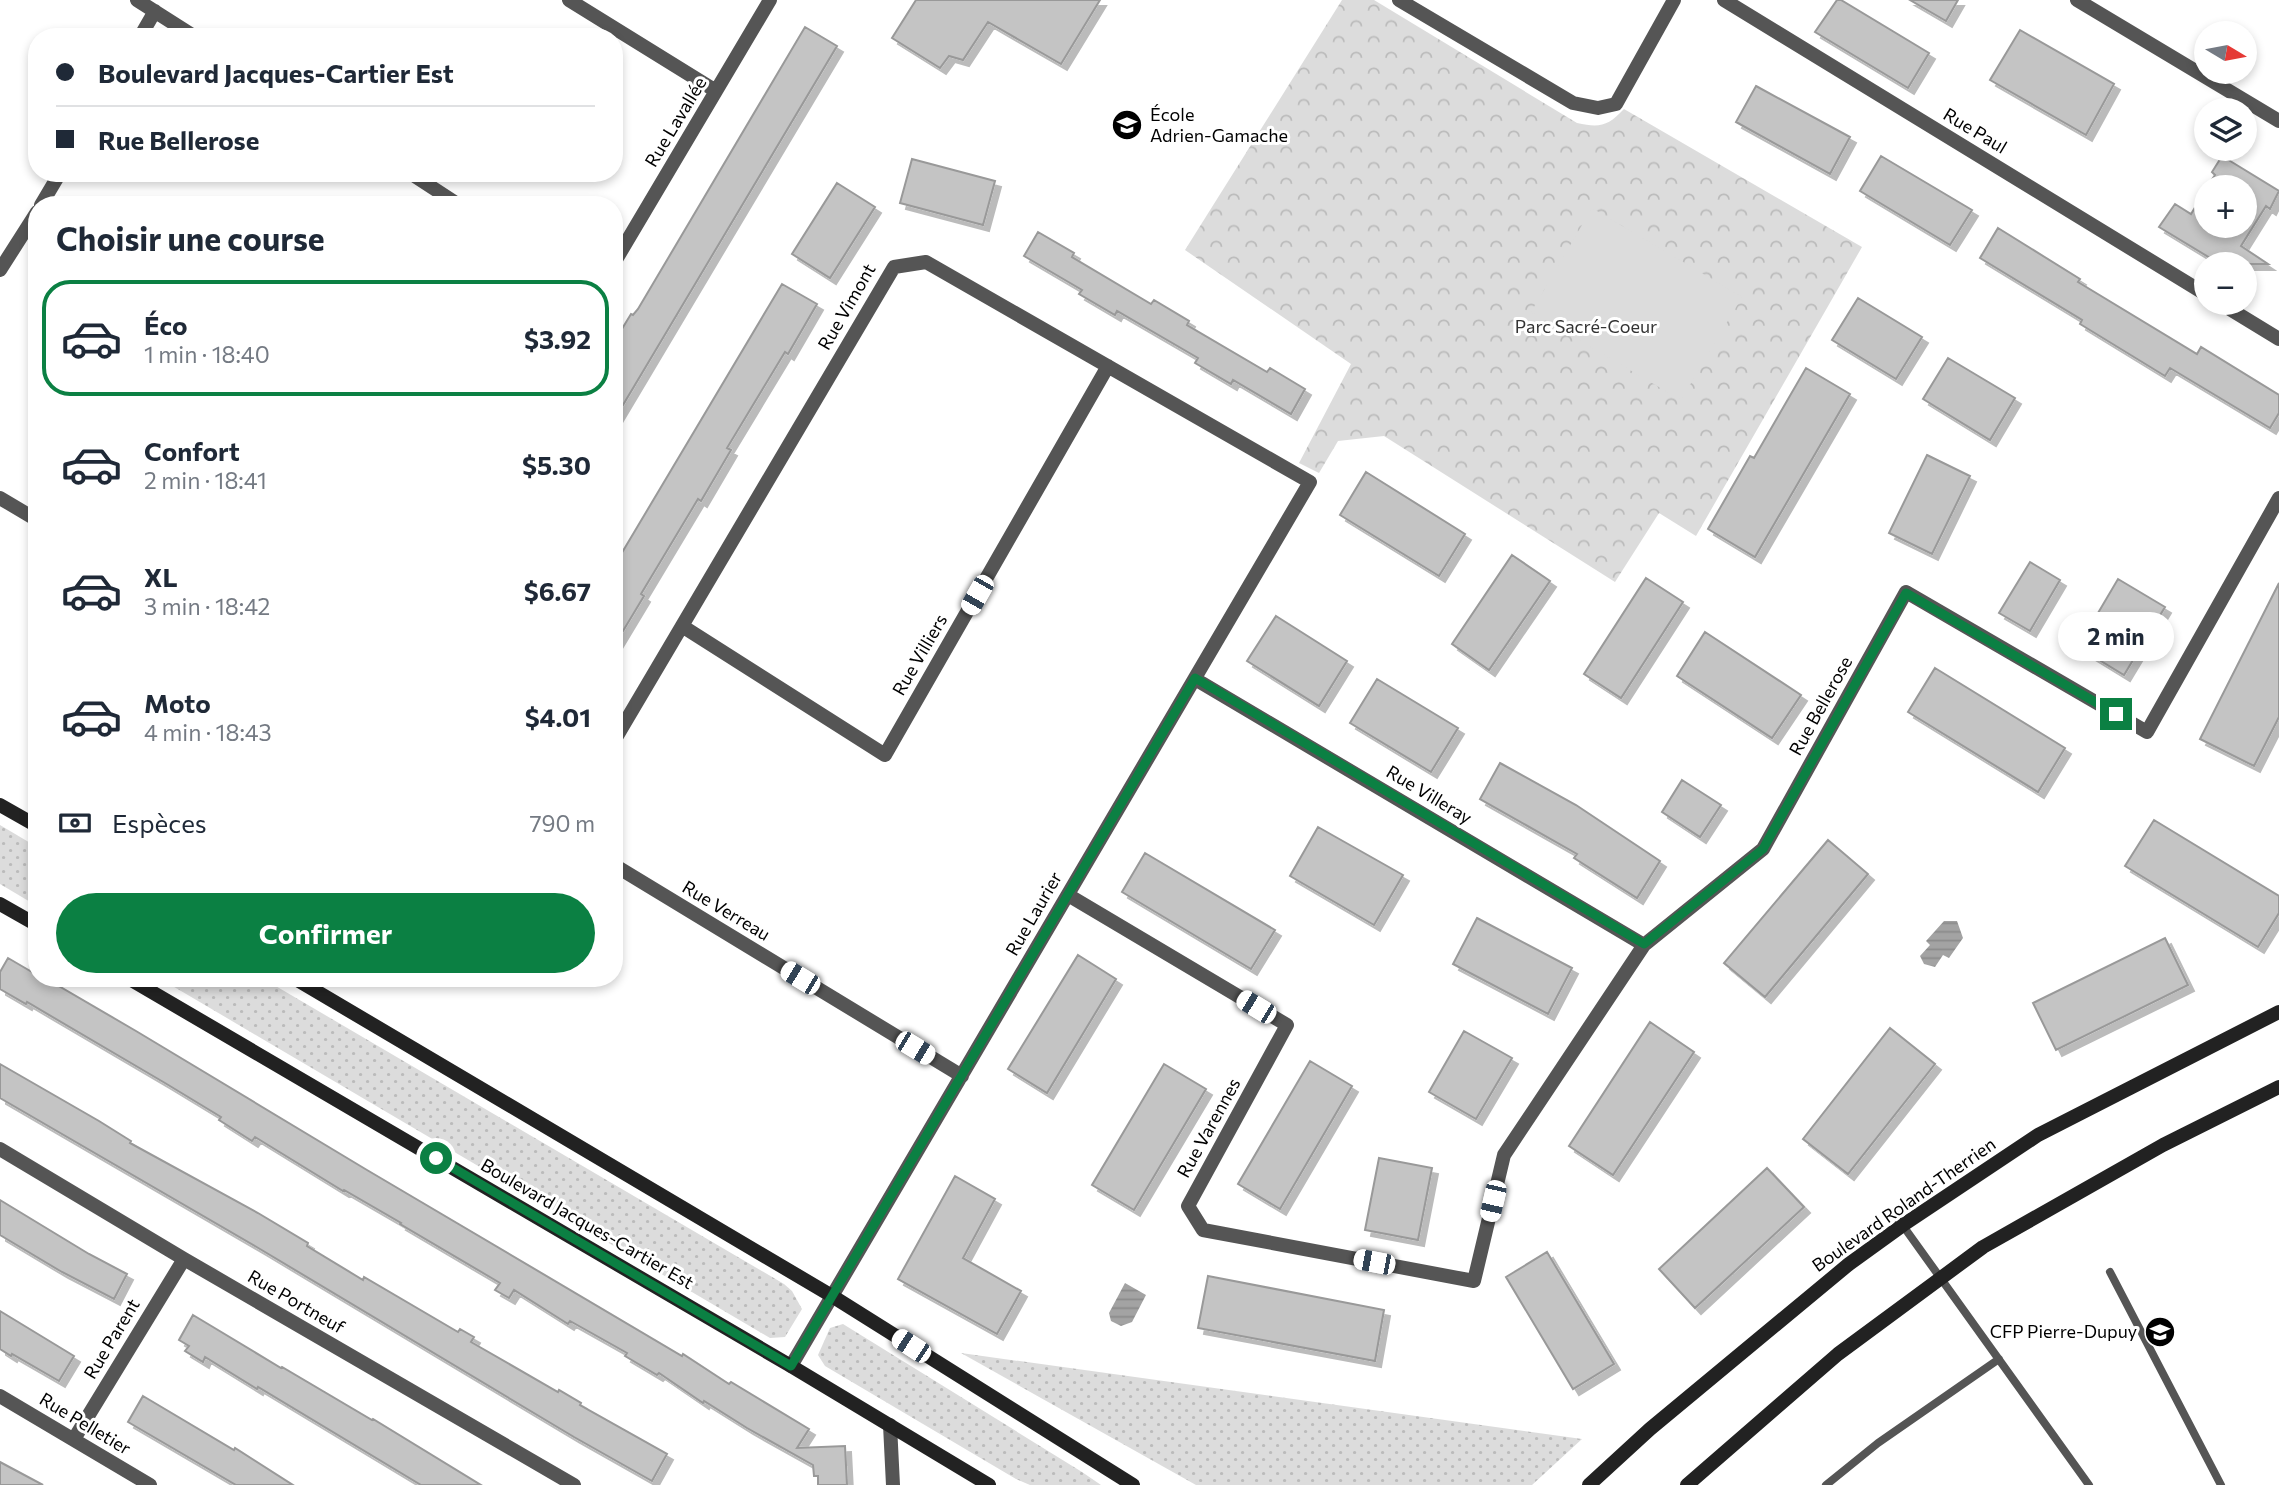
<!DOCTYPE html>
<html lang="fr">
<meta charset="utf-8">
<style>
body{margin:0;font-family:Commissioner,sans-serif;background:#f2f2f3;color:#1f2937;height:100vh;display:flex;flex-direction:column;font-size:26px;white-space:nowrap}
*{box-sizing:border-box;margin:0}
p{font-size:23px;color:#747a83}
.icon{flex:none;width:38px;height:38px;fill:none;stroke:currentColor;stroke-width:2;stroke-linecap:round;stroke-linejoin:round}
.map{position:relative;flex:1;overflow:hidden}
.drawer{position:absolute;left:28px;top:196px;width:595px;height:791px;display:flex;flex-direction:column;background:#fff;border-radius:28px;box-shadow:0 4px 10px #0003}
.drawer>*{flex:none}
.hud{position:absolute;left:28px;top:28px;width:595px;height:154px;border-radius:28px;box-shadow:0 4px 10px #0003;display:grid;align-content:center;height:154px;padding:0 28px;background:#fff}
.needle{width:46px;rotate:100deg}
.buttons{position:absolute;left:2194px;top:21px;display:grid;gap:14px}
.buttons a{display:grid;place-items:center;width:63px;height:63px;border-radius:50%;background:#fff;box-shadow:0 4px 10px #0003;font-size:35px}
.end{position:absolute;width:32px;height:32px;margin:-16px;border:9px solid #0b8043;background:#fff;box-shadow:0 0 0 4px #fff}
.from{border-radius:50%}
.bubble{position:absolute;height:49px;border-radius:24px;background:#fff;box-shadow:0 4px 10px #0003;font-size:23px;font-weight:700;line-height:49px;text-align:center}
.car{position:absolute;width:21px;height:42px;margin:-21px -10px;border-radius:9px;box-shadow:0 0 5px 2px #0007;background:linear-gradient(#fff 24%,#345 0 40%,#fff 0 76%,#345 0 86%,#fff 0)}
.hud b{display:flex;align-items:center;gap:24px;height:66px;font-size:26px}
.hud b+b{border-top:2px solid #e0e1e3}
.hud i{width:18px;height:18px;background:#1f2937}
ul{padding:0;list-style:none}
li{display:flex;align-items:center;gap:21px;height:116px;margin:0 14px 10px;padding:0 14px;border:4px solid transparent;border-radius:28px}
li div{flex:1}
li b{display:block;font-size:26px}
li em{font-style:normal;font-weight:700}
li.active{border-color:#0b8043}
li>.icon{width:63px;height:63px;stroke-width:1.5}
h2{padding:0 28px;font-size:32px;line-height:84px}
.pay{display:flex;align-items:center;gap:18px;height:77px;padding:0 28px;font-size:26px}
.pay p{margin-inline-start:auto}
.button{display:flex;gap:14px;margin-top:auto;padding:14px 28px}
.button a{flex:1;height:80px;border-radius:42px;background:#0b8043;color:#fff;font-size:28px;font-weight:700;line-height:80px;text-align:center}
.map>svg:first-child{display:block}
.grass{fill:url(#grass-dots)}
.park{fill:url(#park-crowns)}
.garden{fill:#dcdcdc}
.water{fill:url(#water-rules)}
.building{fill:#c4c4c4;stroke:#999;stroke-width:2;filter:url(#shadow)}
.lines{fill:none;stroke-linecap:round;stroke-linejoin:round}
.lane{stroke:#555;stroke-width:8}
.street{stroke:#555;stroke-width:14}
.secondary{stroke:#222;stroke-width:14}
.route{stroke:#0b8043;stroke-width:9}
.labels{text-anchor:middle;stroke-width:6;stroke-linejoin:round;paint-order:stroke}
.poi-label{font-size:18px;fill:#000;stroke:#fff;text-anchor:start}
.street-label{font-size:18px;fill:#000;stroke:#fff}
.park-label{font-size:18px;fill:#333;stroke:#fff}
</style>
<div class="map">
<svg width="2279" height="1485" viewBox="0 0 2279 1485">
<defs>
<pattern id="grass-dots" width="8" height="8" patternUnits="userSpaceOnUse" patternTransform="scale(1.75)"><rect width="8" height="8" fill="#dcdcdc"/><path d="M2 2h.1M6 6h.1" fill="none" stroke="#bbb" stroke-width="1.8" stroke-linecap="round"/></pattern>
<pattern id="park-crowns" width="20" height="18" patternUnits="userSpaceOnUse" patternTransform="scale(1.75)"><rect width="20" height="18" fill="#dcdcdc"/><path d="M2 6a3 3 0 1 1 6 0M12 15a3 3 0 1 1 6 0" fill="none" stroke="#bbb"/></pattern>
<pattern id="water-rules" width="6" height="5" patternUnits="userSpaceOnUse" patternTransform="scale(1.75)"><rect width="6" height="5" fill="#a3a3a3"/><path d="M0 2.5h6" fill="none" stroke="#8b8b8b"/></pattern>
<filter id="shadow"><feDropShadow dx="6" dy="6" stdDeviation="0" flood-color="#0004"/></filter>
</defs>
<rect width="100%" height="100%" fill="#fff"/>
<path class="grass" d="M 0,825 L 37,847 L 37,906 L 0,884 Z
M 159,978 L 262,978 L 784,1284 L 792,1291 L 802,1309 L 785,1337 L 770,1338 Z
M 843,1324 L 1082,1472 L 1101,1485 L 1030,1485 L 1016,1479 L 825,1366 L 818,1355 L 830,1328 Z
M 961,1353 L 1582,1439 L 1532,1485 L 1196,1485 Z"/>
<path class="park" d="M 1342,0 L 1374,0 L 1577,123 C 1600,128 1608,126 1624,109 L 1862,247 L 1696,536 L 1659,513 L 1615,582 L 1384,436 L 1338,441 L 1319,473 L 1299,463 L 1351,364 L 1185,250 Z"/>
<path class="garden" d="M 1592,208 L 1742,297 L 1681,400 L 1531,312 Z"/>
<path class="water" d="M 1944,921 L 1957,921 L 1963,938 L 1949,958 L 1943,955 L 1935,967 L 1924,964 L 1920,956 L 1930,945 L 1926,941 Z
M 1125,1283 L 1146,1295 L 1132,1322 L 1121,1326 L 1111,1321 L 1109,1313 Z"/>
<path class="building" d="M 916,0 L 1100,0 L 1061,64 L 988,22 L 963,60 L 949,56 L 940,68 L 892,38 Z
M 1837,0 L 1841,0 L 1929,53 L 1908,88 L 1815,32 Z
M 1910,0 L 1958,0 L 1946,21 Z
M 805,27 L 837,46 L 614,420 L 614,342 L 631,314 L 633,315 L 638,309 Z
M 2020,30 L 2114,84 L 2086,135 L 1990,80 Z
M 1756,86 L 1850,137 L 1830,174 L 1736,122 Z
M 1881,156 L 1972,210 L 1950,245 L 1860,191 Z
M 2222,156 L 2279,191 L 2270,209 L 2266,206 L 2241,246 L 2268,264 L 2220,264 L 2159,227 L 2175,204 L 2191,214 L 2207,188 L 2207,226 L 2245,226 L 2245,187 L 2207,187 L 2215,175 L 2212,172 Z
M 912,159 L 995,181 L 983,225 L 900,203 Z
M 837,183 L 875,207 L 830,278 L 792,254 Z
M 1998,228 L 2080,279 L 2078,282 L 2197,354 L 2201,347 L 2279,395 L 2279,413 L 2270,428 L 2170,368 L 2165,376 L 2080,324 L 2082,320 L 1980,258 Z
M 1038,232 L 1074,253 L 1072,257 L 1151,304 L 1154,300 L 1189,321 L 1187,325 L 1267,372 L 1270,368 L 1305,389 L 1291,414 L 1233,380 L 1231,384 L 1195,363 L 1198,358 L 1117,311 L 1115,315 L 1079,294 L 1082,290 L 1024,256 Z
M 782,284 L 817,304 L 788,354 L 785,352 L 727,448 L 731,450 L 701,501 L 698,499 L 641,594 L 644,596 L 614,646 L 614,566 Z
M 1858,298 L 1922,337 L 1896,379 L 1832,340 Z
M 1948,358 L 2015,398 L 1990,440 L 1923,399 Z
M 1806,368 L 1850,394 L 1755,557 L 1708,529 L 1750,456 L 1754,458 Z
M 1927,455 L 1970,476 L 1932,554 L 1889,533 Z
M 1366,472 L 1465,534 L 1439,576 L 1340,515 Z
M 1512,555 L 1550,581 L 1489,670 L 1452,644 Z
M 2030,562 L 2060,580 L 2030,631 L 1999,613 Z
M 1646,578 L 1683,602 L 1621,698 L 1584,674 Z
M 2118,579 L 2165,607 L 2124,675 L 2078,647 Z
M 2279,583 L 2279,717 L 2254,766 L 2200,739 Z
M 1276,616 L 1347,661 L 1319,706 L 1247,661 Z
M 1705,632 L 1801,695 L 1772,738 L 1677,676 Z
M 1935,668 L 2065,748 L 2038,792 L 1908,712 Z
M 1377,679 L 1458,728 L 1431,772 L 1350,723 Z
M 1500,763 L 1576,805 L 1660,861 L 1637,898 L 1574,858 L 1577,854 L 1480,799 Z
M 1682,780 L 1721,805 L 1700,837 L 1662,812 Z
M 2154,820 L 2279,896 L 2279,913 L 2258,947 L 2125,866 Z
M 1318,827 L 1403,875 L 1374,925 L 1290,876 Z
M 1828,840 L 1868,874 L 1765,997 L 1724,963 Z
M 1145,853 L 1275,930 L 1251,969 L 1122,892 Z
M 1477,918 L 1572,968 L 1548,1014 L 1453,964 Z
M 2165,938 L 2188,985 L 2056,1050 L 2033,1003 Z
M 1078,955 L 1116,979 L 1047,1093 L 1008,1069 Z
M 8,958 L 37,975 L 37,978 L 45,978 L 136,1031 L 367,1170 L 682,1356 L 683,1354 L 729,1384 L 731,1382 L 809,1429 L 797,1448 L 845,1446 L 847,1485 L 818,1485 L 818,1476 L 814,1476 L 813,1465 L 747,1428 L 704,1401 L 703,1403 L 659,1373 L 657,1375 L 625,1356 L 627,1353 L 570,1321 L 568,1324 L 514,1290 L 509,1298 L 495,1290 L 500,1283 L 400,1224 L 401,1223 L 344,1190 L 343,1191 L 255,1137 L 252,1141 L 219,1120 L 221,1117 L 165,1083 L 27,1002 L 26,1004 L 0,989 L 0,972 Z
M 1650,1022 L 1694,1052 L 1613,1175 L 1569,1146 Z
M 1890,1028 L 1935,1064 L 1848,1174 L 1803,1139 Z
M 1464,1031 L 1512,1058 L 1476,1119 L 1429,1092 Z
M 1310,1061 L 1352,1086 L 1280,1209 L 1238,1184 Z
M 0,1064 L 99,1121 L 131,1141 L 130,1143 L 258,1213 L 308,1243 L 307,1246 L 363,1280 L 364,1277 L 458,1332 L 460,1329 L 474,1337 L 471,1342 L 558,1392 L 559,1390 L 581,1403 L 580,1405 L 667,1454 L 652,1481 L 574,1437 L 260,1249 L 0,1098 Z
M 1164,1064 L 1206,1089 L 1134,1210 L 1092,1185 Z
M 1379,1158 L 1432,1168 L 1418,1240 L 1365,1230 Z
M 1767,1168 L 1804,1207 L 1695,1308 L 1659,1269 Z
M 955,1176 L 995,1199 L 963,1258 L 1021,1291 L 997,1334 L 898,1279 Z
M 0,1200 L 89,1254 L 127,1274 L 114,1299 L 62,1272 L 0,1235 Z
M 1547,1252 L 1614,1364 L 1573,1389 L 1506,1277 Z
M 1208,1276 L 1384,1310 L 1375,1361 L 1198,1328 Z
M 0,1311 L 74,1356 L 59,1381 L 12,1354 L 11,1356 L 0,1349 Z
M 193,1315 L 281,1368 L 282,1367 L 372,1420 L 373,1419 L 481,1485 L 421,1485 L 258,1387 L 257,1389 L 205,1357 L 203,1362 L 185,1351 L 189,1346 L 179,1340 Z
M 143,1396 L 234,1450 L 235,1448 L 293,1485 L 236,1485 L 128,1422 Z
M 0,1462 L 43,1485 L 0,1485 Z"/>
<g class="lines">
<path class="lane" d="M 1896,1216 L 2089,1485
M 2110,1272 L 2221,1485
M 1826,1485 L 1878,1443 L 1999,1359"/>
<path class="street" d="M 137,0 L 195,37
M 569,0 L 716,91
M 1399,0 L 1573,103 L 1598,108 L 1616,104 L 1674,0
M 1724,0 L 2207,295
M 2077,0 L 2279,121
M 140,37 L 155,11
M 410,173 L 459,205
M 41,205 L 60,173
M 614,263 L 770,0
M 0,270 L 37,212
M 2220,303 L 2279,339
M 0,498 L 37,520
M 682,626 L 885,755 L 1108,366
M 1195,679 L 1644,945
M 614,741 L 894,267 L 926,262 L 1310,482 L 791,1366
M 614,865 L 962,1076
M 1068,895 L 1287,1025 L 1188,1206 L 1203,1230 L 1474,1281 L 1504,1155 L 1644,945 L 1763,849 L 1906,592 L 2147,732 L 2279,498
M 0,1149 L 184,1259 L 574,1485
M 0,1396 L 150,1485
M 890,1425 L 893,1485
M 74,1439 L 184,1259"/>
<path class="secondary" d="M 0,805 L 37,826
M 0,904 L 37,925
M 128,978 L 791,1366 L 989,1485
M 294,978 L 832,1296 L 1133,1485
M 1589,1485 L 1650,1429 L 1849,1264 L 1903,1225 L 2038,1135 L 2279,1012
M 1687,1485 L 1838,1354 L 1983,1247 L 2163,1145 L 2279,1087"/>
</g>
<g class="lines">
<path class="route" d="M 436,1158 L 791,1366 L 1195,678 L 1644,944 L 1763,849 L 1906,593 L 2116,714"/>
</g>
<defs>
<g id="school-disc" transform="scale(1.575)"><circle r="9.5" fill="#000" stroke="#fff"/><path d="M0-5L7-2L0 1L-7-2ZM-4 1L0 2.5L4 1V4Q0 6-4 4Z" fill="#fff"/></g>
<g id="university-disc" transform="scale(1.575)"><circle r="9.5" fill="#000" stroke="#fff"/><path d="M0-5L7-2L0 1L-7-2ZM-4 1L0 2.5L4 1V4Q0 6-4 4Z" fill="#fff"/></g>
</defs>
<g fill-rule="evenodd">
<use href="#school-disc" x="1127" y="125"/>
<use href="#university-disc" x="2160" y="1332"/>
</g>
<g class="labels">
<g class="poi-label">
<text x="1150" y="121">École<tspan x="1150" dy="21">Adrien-Gamache</tspan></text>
<text x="2137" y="1338" text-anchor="end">CFP Pierre-Dupuy</text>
</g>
<g class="street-label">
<text transform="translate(676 122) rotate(-59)" y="6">Rue Lavallée</text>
<text transform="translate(1975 131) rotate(31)" y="6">Rue Paul</text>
<text transform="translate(847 307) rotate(-60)" y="6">Rue Vimont</text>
<text transform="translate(920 655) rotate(-60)" y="6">Rue Villiers</text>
<text transform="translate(1821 706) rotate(-61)" y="6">Rue Bellerose</text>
<text transform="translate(1429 795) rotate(31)" y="6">Rue Villeray</text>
<text transform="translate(726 911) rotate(31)" y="6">Rue Verreau</text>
<text transform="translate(1034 914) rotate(-60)" y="6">Rue Laurier</text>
<text transform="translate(1209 1128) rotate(-61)" y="6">Rue Varennes</text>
<text transform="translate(1904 1205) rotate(-35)" y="6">Boulevard Roland-Therrien</text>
<text transform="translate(587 1224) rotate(30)" y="6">Boulevard Jacques-Cartier Est</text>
<text transform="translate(296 1302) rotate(30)" y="6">Rue Portneuf</text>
<text transform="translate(112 1339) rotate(-59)" y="6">Rue Parent</text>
<text transform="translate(85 1424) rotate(31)" y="6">Rue Pelletier</text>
</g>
<g class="park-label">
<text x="1586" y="333">Parc Sacré-Coeur</text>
</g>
</g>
</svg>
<div class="buttons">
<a><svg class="needle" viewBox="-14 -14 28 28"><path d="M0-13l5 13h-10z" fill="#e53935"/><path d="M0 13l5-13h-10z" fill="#747a83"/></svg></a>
<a><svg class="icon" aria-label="layers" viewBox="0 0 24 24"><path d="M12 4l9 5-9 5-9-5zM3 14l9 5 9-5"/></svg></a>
<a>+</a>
<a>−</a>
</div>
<i class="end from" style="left:436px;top:1158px"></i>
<i class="end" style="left:2116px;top:714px"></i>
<div class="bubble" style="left:2058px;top:612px;width:116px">2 min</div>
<i class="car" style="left:977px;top:595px;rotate:210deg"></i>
<i class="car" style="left:800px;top:978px;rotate:301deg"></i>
<i class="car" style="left:1256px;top:1007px;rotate:301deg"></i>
<i class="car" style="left:915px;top:1048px;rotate:121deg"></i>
<i class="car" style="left:1493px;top:1201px;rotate:193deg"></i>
<i class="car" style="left:1374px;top:1262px;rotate:281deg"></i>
<i class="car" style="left:911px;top:1346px;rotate:303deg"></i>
<div class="hud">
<b><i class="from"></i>Boulevard Jacques-Cartier Est</b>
<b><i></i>Rue Bellerose</b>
</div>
<section class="drawer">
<h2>Choisir une course</h2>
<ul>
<li class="active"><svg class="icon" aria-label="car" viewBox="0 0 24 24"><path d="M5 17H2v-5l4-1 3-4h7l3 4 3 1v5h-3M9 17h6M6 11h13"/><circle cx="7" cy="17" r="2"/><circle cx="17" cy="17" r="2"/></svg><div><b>Éco</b><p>1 min · 18:40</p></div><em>$3.92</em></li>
<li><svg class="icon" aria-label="car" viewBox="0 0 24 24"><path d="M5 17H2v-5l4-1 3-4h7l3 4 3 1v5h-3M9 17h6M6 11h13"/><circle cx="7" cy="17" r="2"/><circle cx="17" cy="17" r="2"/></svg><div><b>Confort</b><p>2 min · 18:41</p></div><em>$5.30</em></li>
<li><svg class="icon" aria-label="car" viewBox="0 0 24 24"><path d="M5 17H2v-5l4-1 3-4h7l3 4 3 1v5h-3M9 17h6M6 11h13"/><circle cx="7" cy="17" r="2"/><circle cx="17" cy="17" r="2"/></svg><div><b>XL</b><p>3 min · 18:42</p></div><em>$6.67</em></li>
<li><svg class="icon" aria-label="car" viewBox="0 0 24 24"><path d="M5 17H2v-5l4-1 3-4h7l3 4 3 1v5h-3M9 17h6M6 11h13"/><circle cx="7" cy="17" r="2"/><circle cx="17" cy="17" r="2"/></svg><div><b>Moto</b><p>4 min · 18:43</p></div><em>$4.01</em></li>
</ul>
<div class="pay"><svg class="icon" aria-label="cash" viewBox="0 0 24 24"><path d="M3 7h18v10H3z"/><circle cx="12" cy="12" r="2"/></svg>Espèces<p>790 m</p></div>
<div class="button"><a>Confirmer</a></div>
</section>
</div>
